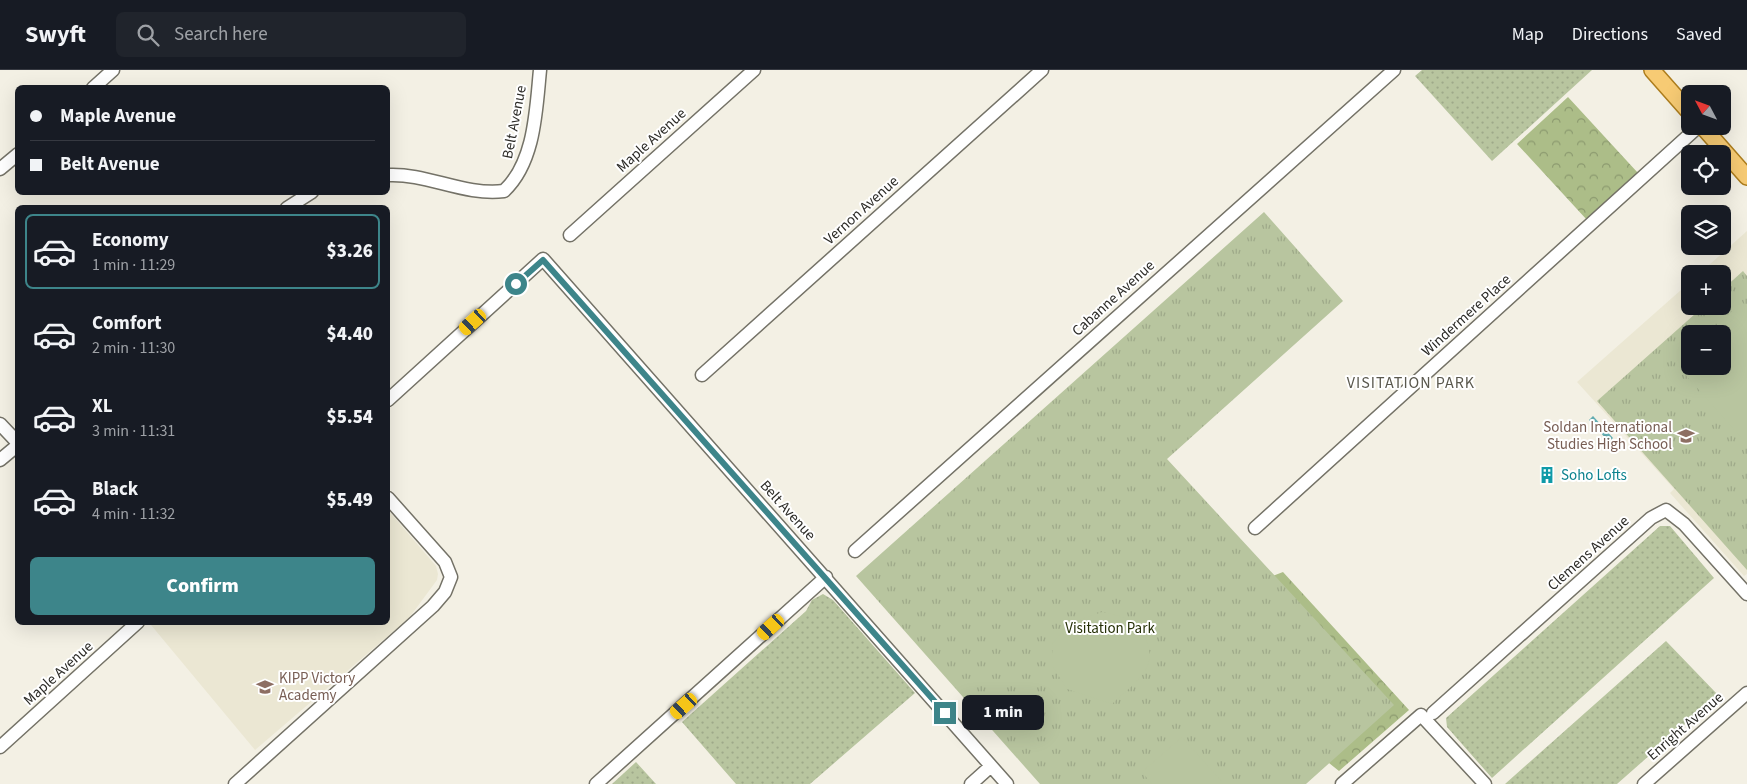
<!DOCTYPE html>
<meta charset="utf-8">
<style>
body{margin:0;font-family:"Source Sans 3",sans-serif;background:#20242c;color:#f1f3f6;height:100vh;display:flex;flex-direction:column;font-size:19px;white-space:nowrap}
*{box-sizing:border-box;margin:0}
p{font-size:16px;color:#9ea1a6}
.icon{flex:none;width:28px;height:28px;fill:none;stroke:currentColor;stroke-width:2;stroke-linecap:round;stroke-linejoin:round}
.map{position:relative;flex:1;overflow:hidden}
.side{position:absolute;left:15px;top:135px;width:375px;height:420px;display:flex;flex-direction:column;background:#171b24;border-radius:8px;box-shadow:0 5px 20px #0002}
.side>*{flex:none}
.top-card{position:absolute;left:15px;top:15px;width:375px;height:110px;border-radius:8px;box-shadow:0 5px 20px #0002;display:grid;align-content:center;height:110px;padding:0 15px;background:#171b24}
.needle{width:32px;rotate:311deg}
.tools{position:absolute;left:1681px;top:15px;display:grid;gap:10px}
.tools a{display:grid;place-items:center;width:50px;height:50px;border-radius:8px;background:#171b24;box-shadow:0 5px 20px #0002;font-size:25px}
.end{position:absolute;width:22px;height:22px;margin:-11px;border:6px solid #3d858a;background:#fff;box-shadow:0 0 0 2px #fff}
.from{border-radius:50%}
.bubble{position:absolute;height:35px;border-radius:8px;background:#171b24;box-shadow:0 5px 20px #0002;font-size:16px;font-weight:800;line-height:35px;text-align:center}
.car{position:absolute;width:15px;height:30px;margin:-15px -8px;border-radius:6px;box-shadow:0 0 4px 1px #0007;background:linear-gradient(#f5c518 24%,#345 0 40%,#f5c518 0 76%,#345 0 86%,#f5c518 0)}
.top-card b{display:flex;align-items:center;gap:18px;height:48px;font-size:19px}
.top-card b+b{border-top:1px solid #363941}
.top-card i{width:12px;height:12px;background:#f1f3f6}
ul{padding:9px 0 0;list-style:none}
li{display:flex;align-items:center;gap:15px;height:75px;margin:0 10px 8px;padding:0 5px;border:2px solid transparent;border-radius:8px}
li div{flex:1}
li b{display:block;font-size:19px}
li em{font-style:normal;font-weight:800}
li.current{border-color:#3d858a}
li>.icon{width:45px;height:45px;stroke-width:1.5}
.action{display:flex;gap:10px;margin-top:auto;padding:10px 15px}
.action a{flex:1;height:58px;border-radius:8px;background:#3d858a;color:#fff;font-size:20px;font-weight:800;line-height:58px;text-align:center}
header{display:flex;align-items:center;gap:30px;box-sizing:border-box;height:70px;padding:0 25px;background:#171b24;border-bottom:1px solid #363941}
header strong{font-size:24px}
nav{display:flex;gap:28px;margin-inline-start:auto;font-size:18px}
.search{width:350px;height:45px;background:#20242c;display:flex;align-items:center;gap:12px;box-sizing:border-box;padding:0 18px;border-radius:8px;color:#9ea1a6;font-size:19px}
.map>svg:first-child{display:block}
.built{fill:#ebe7d3;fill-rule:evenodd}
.grass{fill:url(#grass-dots)}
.forest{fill:url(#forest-crowns)}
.park{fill:url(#park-tufts);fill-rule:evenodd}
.pitch{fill:#b8c59f}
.water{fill:url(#water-waves)}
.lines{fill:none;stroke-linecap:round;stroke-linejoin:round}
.minor-casing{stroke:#747267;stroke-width:15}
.major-casing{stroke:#ad7d1d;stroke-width:18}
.minor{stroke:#fff;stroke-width:12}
.major{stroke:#f7cb74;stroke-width:15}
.route{stroke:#3d858a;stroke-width:6}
.labels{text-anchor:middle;stroke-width:4;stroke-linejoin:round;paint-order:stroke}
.street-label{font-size:15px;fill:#2c2b27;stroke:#fff}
.education-label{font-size:15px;fill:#785e54;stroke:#fff;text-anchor:end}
.culture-label{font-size:15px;fill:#0d838f;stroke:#fff;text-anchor:start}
.park-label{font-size:15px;fill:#253006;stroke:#fff}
.neighbourhood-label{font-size:16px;letter-spacing:1px;fill:#5a584d;stroke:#fff}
</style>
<header>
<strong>Swyft</strong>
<div class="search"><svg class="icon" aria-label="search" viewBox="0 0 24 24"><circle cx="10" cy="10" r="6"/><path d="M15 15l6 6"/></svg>Search here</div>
<nav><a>Map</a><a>Directions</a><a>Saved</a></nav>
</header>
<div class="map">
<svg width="1747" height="714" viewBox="0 0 1747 714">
<defs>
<pattern id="grass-dots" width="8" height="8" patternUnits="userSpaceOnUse" patternTransform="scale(1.25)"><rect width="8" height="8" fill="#b8c59f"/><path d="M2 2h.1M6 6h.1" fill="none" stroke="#9ea989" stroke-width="1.8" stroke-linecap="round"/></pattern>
<pattern id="forest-crowns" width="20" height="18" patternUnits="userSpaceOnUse" patternTransform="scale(1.25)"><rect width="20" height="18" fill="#acbd88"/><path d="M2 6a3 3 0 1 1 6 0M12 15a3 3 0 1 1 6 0" fill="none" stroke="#8c9a6f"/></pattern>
<pattern id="park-tufts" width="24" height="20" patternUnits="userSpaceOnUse" patternTransform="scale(1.25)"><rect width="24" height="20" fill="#b8c59f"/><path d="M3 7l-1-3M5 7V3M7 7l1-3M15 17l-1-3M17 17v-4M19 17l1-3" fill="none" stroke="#9ea989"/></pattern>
<pattern id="water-waves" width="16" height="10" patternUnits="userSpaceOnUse" patternTransform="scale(1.25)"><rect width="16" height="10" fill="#62acb1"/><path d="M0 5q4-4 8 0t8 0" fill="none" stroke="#518c90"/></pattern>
</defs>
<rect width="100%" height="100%" fill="#f3f0e4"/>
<path class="built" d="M 1747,161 L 1747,504 L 1744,506 L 1670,423 L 1674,419 L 1577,312 L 1690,212 L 1690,236 L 1722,236 L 1722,204 L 1699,204 ZM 1690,264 L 1722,264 L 1722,296 L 1690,296 Z
M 388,440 L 436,496 L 438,504 L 437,510 L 409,548 L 255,680 L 151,555 L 153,552 L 388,552 Z"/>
<path class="grass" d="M 1422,0 L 1592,0 L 1492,91 L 1415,6 Z
M 1660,456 L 1670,456 L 1714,508 L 1492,708 L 1447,657 L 1446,648 Z
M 823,524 L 833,530 L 915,623 L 810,714 L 736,714 L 682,652 L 806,541 L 812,530 Z
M 1666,571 L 1718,625 L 1617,714 L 1505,714 Z
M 636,692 L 656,714 L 612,714 Z"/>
<path class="forest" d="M 1568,27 L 1638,103 L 1587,150 L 1517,74 Z
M 1283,502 L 1409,640 L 1339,701 L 1324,689 L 1241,518 Z"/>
<path class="park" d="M 1264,142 L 1343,231 L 1167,389 L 1394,635 L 1306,714 L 1040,714 L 856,506 Z
M 1743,201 L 1747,206 L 1747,500 L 1597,331 L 1704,236 L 1722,236 L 1723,219 ZM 1690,264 L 1722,264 L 1722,296 L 1690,296 Z"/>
<path class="pitch" d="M 1742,232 L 1747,237 L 1747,374 L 1675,293 L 1690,279 L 1690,296 L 1722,296 L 1722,264 L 1707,264 Z
M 1102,542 C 1109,544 1118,545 1125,548 C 1141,557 1156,578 1147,597 C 1140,611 1123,623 1112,634 L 1067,619 L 1053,597 L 1052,574 L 1070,553 Z
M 1182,667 L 1223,713 L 1222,714 L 1152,714 L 1142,702 Z"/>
<path class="water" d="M 1593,346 L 1613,368 L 1609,372 L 1589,350 Z"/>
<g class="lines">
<g class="minor-casing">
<path id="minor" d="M 93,18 L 113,0
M 0,99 L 18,84
M 388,105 C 427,103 464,126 504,121 C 535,92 536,40 540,0
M 287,138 L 312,122
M 570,165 L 754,0
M 702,305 L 1042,0
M 388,330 L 543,189 L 1007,714
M 0,354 L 18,373
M 0,390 L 18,375
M 1255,458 L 1699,56
M 855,481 L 1394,0
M 1433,643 L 1651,448 L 1666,440 L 1684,454 L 1747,524
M 0,677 L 138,552
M 235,714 L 433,536 L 445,522 L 451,507 L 445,492 L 388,428
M 596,714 L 826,507
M 971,714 L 991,696
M 1342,714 L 1421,645 L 1485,714
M 1644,714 L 1747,623"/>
</g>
<g class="major-casing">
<path id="major" d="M 1652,0 L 1690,43
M 1702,56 L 1747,107"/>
</g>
<use href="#minor" class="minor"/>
<use href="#major" class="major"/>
</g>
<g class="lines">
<path class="route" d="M 516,214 L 543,190 L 945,643"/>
</g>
<defs>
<g id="school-bare" transform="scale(1.35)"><path d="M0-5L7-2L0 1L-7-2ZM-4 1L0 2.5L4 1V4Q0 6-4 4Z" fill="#8d6e63" stroke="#fff" stroke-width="2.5" paint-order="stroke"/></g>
<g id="building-bare" transform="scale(1.35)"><path d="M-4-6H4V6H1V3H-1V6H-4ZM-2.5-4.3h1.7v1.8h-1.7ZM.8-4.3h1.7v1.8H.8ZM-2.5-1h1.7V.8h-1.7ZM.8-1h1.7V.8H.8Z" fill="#0f9aa8" stroke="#fff" stroke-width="2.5" paint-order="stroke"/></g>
</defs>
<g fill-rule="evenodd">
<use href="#school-bare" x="1686" y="366"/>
<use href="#building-bare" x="1547" y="405"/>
<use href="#school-bare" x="265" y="617"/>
</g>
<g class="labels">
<g class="street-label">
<text transform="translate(514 52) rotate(-79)" y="5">Belt Avenue</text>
<text transform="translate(651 70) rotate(-42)" y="5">Maple Avenue</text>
<text transform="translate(861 140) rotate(-42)" y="5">Vernon Avenue</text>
<text transform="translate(1113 228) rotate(-42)" y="5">Cabanne Avenue</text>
<text transform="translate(1466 245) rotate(-42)" y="5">Windermere Place</text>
<text transform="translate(788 440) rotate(48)" y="5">Belt Avenue</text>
<text transform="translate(1588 483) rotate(-42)" y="5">Clemens Avenue</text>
<text transform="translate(58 603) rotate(-42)" y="5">Maple Avenue</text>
<text transform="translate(1685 656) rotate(-41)" y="5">Enright Avenue</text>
</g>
<g class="education-label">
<text x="1672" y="362">Soldan International<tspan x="1672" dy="17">Studies High School</tspan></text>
<text x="279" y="613" text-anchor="start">KIPP Victory<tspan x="279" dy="17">Academy</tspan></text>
</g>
<g class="culture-label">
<text x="1561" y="410">Soho Lofts</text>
</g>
<g class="park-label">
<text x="1110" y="563">Visitation Park</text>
</g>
<g class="neighbourhood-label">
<text x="1411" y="318">VISITATION PARK</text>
</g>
</g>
</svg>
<div class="tools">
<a><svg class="needle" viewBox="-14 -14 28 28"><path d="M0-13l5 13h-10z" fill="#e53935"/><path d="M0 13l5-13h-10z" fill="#9ea1a6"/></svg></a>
<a><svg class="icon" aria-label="locate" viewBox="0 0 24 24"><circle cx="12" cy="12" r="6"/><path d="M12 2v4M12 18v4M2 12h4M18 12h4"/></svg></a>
<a><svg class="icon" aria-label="layers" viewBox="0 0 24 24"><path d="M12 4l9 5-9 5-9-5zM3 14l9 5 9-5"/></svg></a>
<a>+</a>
<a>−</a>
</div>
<i class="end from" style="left:516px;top:214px"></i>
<i class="end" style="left:945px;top:643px"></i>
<div class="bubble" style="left:962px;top:625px;width:82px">1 min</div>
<i class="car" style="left:473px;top:252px;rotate:228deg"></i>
<i class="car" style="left:771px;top:557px;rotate:228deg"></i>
<i class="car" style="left:684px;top:636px;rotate:228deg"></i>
<div class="top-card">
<b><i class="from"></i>Maple Avenue</b>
<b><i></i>Belt Avenue</b>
</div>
<section class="side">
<ul>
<li class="current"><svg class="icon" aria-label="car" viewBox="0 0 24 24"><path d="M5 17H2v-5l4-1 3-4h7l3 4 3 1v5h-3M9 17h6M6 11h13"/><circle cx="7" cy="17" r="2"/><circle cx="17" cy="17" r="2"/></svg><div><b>Economy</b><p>1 min · 11:29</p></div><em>$3.26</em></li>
<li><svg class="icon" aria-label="car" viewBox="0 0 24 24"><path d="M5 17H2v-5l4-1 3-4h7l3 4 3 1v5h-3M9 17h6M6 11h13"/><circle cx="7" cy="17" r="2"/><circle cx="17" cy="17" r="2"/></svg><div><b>Comfort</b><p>2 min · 11:30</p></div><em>$4.40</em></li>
<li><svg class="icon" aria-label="car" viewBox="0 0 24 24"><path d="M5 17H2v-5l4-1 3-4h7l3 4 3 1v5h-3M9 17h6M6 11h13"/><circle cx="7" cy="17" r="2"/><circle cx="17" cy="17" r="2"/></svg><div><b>XL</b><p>3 min · 11:31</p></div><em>$5.54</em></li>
<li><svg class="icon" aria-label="car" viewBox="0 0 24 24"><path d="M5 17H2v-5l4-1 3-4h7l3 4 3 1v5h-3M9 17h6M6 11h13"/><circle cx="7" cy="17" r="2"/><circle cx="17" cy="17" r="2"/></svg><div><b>Black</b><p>4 min · 11:32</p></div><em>$5.49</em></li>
</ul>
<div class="action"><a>Confirm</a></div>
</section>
</div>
